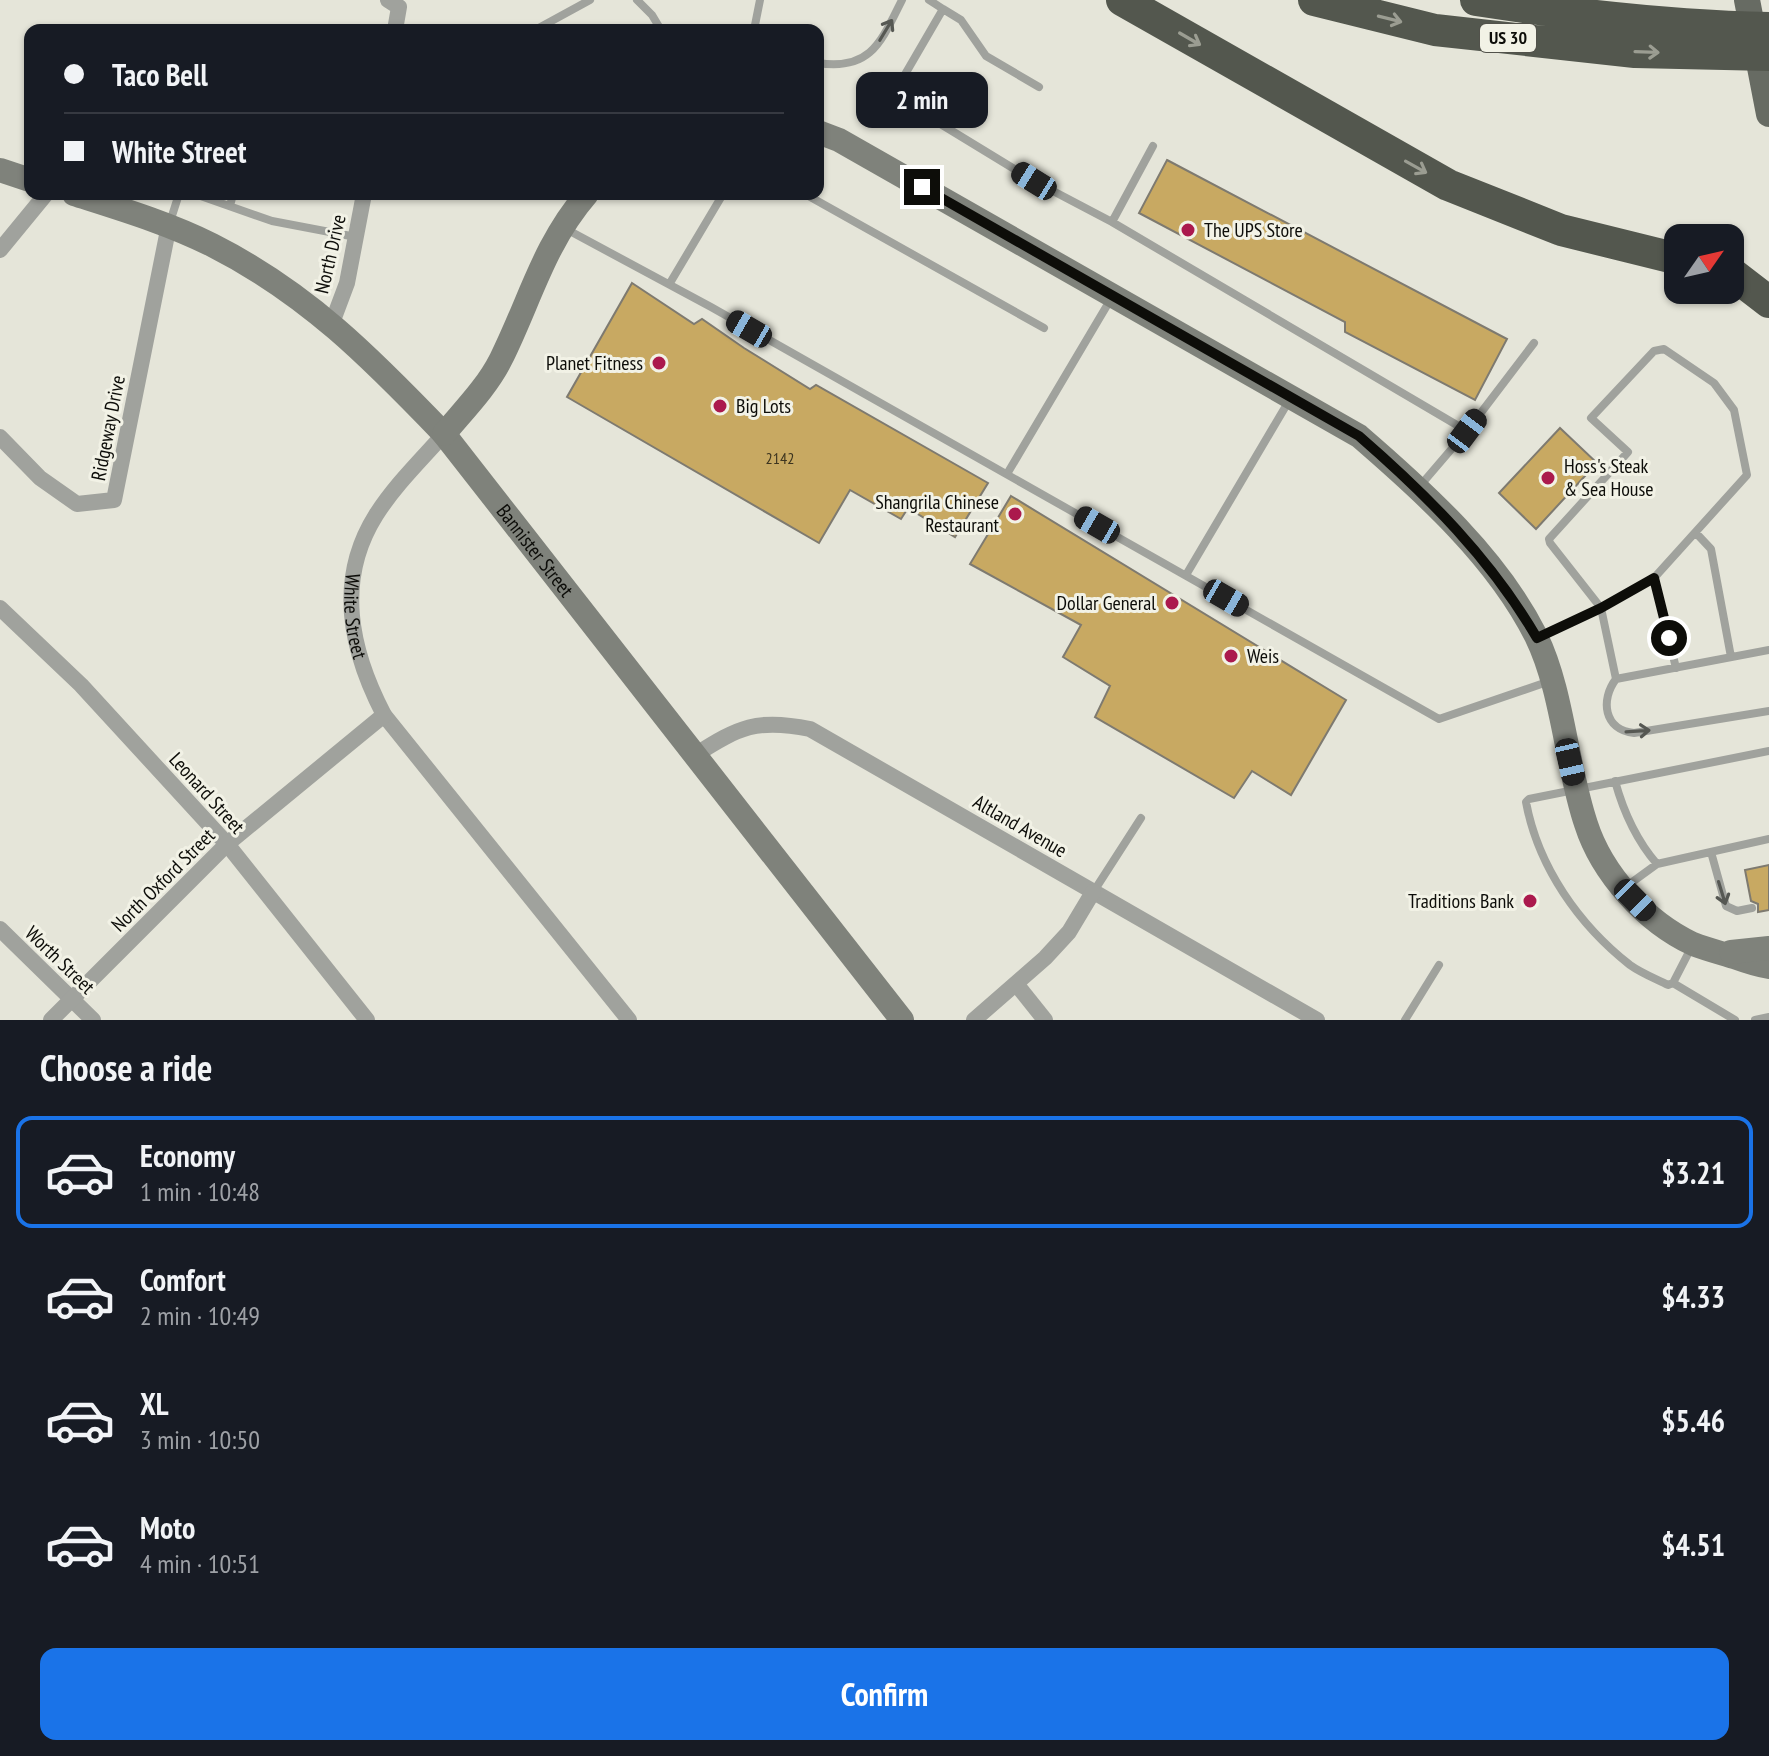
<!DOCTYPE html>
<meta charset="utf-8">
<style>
body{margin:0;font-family:"PT Sans Narrow",sans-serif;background:#242831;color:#f1f3f6;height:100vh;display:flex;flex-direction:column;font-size:30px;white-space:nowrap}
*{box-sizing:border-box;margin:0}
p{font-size:26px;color:#9ea1a6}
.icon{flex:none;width:44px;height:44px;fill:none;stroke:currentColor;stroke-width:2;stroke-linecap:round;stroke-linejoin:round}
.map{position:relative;height:1020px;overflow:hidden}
.details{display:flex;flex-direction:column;background:#171b24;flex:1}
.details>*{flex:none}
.top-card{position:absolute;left:24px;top:24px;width:800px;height:176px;border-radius:16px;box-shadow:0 2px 6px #0004;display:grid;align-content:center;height:176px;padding:0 40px;background:#171b24}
.needle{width:52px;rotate:56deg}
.tools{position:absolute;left:1664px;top:224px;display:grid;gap:16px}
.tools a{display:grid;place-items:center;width:80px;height:80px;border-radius:16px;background:#171b24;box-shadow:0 2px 6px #0004;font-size:40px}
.end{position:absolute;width:36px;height:36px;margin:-18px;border:10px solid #0d0d09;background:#fff;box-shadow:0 0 0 4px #fff}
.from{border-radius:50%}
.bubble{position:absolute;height:56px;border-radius:16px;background:#171b24;box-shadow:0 2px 6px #0004;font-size:26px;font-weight:600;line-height:56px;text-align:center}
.car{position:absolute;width:24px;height:48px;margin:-24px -12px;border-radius:10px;box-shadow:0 0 6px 2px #0007;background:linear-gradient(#222 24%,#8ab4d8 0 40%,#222 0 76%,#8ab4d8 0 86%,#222 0)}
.top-card b{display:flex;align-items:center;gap:28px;height:76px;font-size:30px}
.top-card b+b{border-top:2px solid #363941}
.top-card i{width:20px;height:20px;background:#f1f3f6}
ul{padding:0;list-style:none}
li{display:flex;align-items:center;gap:24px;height:112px;margin:0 16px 12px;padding:0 24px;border:4px solid transparent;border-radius:16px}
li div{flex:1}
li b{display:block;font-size:30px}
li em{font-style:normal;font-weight:600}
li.selected{border-color:#1a73e8}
li>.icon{width:72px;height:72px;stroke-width:1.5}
h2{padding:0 40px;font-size:36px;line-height:96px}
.button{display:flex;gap:16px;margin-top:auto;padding:16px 40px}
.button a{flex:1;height:92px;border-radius:16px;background:#1a73e8;color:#fff;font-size:32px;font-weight:600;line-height:92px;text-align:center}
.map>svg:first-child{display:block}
.building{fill:#c8a962;stroke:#7e7a70;stroke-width:2}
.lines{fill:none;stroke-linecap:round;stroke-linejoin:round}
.lane{stroke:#a0a29d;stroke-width:8}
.street{stroke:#a0a29d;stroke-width:16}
.secondary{stroke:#7f827b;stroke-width:24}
.primary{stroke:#676b63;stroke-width:26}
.highway{stroke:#53574e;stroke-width:32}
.oneway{stroke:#9b9d92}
.oneway2{stroke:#565853}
.route{stroke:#0d0d09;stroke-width:10}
.poi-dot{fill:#ab194d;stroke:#f2f2e6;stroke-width:3}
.labels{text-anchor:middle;stroke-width:6;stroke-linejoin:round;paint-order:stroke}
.number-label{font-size:16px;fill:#3c341f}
.shield{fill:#f2f2e6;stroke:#52524b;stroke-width:2}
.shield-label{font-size:18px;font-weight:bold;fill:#0d0d09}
.poi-label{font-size:20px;fill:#0d0d09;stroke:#f2f2e6;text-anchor:start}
.street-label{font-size:20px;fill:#0d0d09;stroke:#f2f2e6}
</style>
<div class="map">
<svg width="1769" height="1020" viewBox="0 0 1769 1020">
<rect width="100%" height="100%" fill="#e5e5d9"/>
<path class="building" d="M 1167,160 L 1507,339 L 1475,400 L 1345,332 L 1345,322 L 1139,213 Z
M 632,283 L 694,324 L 702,319 L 744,348 L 810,389 L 816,385 L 988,483 L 955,537 L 908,508 L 901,519 L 850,490 L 819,543 L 567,397 Z
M 1560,428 L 1597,463 L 1536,529 L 1499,493 Z
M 1011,496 L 1346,700 L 1291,795 L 1252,771 L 1234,798 L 1095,717 L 1110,686 L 1063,657 L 1081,625 L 970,564 Z
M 1769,865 L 1769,910 L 1758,912 L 1758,904 L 1751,901 L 1745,870 Z"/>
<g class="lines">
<path class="lane" d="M 637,0 L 652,15 L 661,30
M 929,0 L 943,9 L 893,95 L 1034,181 L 1112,222 L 1467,431
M 943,9 L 961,20 L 986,56 L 1039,87
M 535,30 L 590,0
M 754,30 L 760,0
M 818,63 C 871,71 881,42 902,0
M 195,194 L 272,221 L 356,237
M 805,194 L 1044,328
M 230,206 L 233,194
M 1112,222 L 1153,146
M 169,225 L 179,194
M 566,229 L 711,307 L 1439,719 L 1550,681
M 670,283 L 723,194
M 1007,474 L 1112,297
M 1419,487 L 1467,431 L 1534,343
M 1696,533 L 1711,549 L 1731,657
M 1186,575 L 1290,399
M 1654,578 L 1676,668
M 1541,636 L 1601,608 L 1654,578 L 1747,475 L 1734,410 L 1714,383 L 1664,349 L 1654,351 L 1591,418 L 1628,452 L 1549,539 L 1550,543 L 1601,608 L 1616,679 L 1769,650
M 1616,679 C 1600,700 1604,730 1634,733 L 1769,711
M 1615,781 C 1623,810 1637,841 1657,864
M 1711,852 L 1726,906 L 1737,911 L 1752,908
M 1624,888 L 1657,864 L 1769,839
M 1094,891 L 1141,818
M 1691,948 L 1673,983 L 1668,985 C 1656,979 1641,973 1630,965 C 1579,925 1538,867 1526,802 L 1529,799 L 1769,751
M 1673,983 L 1735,1020
M 1405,1020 L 1439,965
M 1755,1020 L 1769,1017"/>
<g class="street">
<path d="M 388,0 L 399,7 L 395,30"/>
<path d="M 0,250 L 46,194"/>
<path d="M 332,323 L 347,283 L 364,194"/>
<path id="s1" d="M 444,434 C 421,460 395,485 376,515 C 335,580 350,650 384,715 L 629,1020"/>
<path d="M 0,437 L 40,478 L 77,504 L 114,500 L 169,225"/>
<path d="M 0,608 L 81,685 L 227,844 L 367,1020"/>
<path d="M 695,755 C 739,727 757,718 810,729 L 1317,1020"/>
<path d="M 0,929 L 93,1020"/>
<path d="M 1017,985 L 1045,1020"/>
<path d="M 51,1020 L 227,844 L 384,715"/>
<path d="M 974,1020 L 1045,958 L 1069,932 L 1093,892"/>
</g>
<g class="secondary">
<path d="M 818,132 L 839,140 L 1359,436 C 1424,492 1497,558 1536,636 C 1563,691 1566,765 1586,824 C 1602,874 1646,922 1693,944 C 1706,949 1721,953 1734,957 C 1745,961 1757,965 1769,967"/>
<path d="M 0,170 L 30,180"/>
<path id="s2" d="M 74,194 C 121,209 168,223 212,245 C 307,293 371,358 444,434 L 902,1020"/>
<path d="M 444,434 C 464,410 487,387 501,359 C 530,301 543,245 587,194"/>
<path d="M 1731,952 L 1769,948"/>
</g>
<path class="primary" d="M 1747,0 L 1769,114"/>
<path class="highway" d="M 1122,0 L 1448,185 L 1561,230 L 1678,259
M 1314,0 L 1435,30 L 1635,52 L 1769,55
M 1476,0 C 1574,15 1670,26 1769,28
M 1730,272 L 1769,302"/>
</g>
<defs><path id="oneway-shaft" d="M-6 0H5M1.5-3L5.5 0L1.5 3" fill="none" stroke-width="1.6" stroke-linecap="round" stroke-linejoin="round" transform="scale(2)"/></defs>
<g class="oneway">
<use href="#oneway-shaft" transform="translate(1390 19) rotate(14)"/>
<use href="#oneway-shaft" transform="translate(1190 39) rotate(30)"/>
<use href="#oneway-shaft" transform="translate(1647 52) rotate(2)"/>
<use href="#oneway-shaft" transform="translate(1416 167) rotate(29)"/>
</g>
<g class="oneway2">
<use href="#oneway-shaft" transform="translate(886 30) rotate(-59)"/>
<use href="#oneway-shaft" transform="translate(1638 731) rotate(-4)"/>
<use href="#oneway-shaft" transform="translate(1722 893) rotate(73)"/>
</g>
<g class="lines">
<path class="route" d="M 922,187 L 1359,436 C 1428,496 1491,559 1537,638 L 1601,608 L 1654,578 L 1669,638"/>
</g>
<g class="poi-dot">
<circle cx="1188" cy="230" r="8"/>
<circle cx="659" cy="363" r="8"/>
<circle cx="720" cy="406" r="8"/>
<circle cx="1548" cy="478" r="8"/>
<circle cx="1015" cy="514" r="8"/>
<circle cx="1172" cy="603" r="8"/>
<circle cx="1231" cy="656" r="8"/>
<circle cx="1530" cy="901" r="8"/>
</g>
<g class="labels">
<g class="number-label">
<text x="780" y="464">2142</text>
</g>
<rect class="shield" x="1480" y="24" width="56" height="28" rx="6"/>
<g class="shield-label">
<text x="1508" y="44">US 30</text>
</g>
<g class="poi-label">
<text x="1204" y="237">The UPS Store</text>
<text x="643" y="370" text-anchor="end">Planet Fitness</text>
<text x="736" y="413">Big Lots</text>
<text x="1564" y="473">Hoss's Steak<tspan x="1564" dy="23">&amp; Sea House</tspan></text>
<text x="999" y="509" text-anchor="end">Shangrila Chinese<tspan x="999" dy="23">Restaurant</tspan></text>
<text x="1156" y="610" text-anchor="end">Dollar General</text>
<text x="1247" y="663">Weis</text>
<text x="1514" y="908" text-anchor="end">Traditions Bank</text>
</g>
<g class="street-label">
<text transform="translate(330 254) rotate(-77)" y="7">North Drive</text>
<text transform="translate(108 428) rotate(-79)" y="7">Ridgeway Drive</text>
<text dy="7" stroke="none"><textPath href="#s2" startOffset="596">Bannister Street</textPath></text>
<text dy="7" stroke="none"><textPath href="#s1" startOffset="212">White Street</textPath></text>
<text transform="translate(207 793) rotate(48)" y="7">Leonard Street</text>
<text transform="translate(1020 826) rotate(30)" y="7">Altland Avenue</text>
<text transform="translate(163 880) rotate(-45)" y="7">North Oxford Street</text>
<text transform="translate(60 960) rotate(44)" y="7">Worth Street</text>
</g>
</g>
</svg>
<div class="tools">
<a><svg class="needle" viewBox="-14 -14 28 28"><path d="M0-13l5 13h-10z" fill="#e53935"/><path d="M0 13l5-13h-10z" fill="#9ea1a6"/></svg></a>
</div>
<i class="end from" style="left:1669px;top:638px"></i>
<i class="end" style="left:922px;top:187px"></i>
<div class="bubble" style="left:856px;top:72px;width:132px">2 min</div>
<i class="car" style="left:1034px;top:181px;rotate:302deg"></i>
<i class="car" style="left:749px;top:329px;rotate:300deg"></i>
<i class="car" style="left:1467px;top:431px;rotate:37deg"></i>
<i class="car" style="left:1097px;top:525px;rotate:300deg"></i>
<i class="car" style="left:1226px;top:598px;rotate:120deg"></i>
<i class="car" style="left:1570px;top:762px;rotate:167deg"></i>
<i class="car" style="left:1635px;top:900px;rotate:135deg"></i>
<div class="top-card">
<b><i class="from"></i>Taco Bell</b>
<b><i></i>White Street</b>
</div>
</div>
<section class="details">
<h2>Choose a ride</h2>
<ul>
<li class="selected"><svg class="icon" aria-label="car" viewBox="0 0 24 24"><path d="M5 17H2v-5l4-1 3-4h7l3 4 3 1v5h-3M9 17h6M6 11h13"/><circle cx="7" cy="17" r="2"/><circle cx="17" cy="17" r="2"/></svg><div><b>Economy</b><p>1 min · 10:48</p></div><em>$3.21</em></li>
<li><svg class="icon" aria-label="car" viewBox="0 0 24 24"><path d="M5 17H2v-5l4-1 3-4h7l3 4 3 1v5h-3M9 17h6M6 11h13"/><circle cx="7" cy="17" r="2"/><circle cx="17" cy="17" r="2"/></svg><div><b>Comfort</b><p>2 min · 10:49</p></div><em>$4.33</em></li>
<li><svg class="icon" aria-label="car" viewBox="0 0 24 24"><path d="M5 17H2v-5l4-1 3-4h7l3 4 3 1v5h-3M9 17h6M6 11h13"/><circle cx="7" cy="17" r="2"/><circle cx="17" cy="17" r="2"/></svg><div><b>XL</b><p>3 min · 10:50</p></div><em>$5.46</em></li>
<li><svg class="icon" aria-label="car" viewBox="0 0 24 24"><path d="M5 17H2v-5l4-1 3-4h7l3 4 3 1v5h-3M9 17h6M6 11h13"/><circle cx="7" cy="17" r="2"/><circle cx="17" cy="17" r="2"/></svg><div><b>Moto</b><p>4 min · 10:51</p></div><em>$4.51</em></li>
</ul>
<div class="button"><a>Confirm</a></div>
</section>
